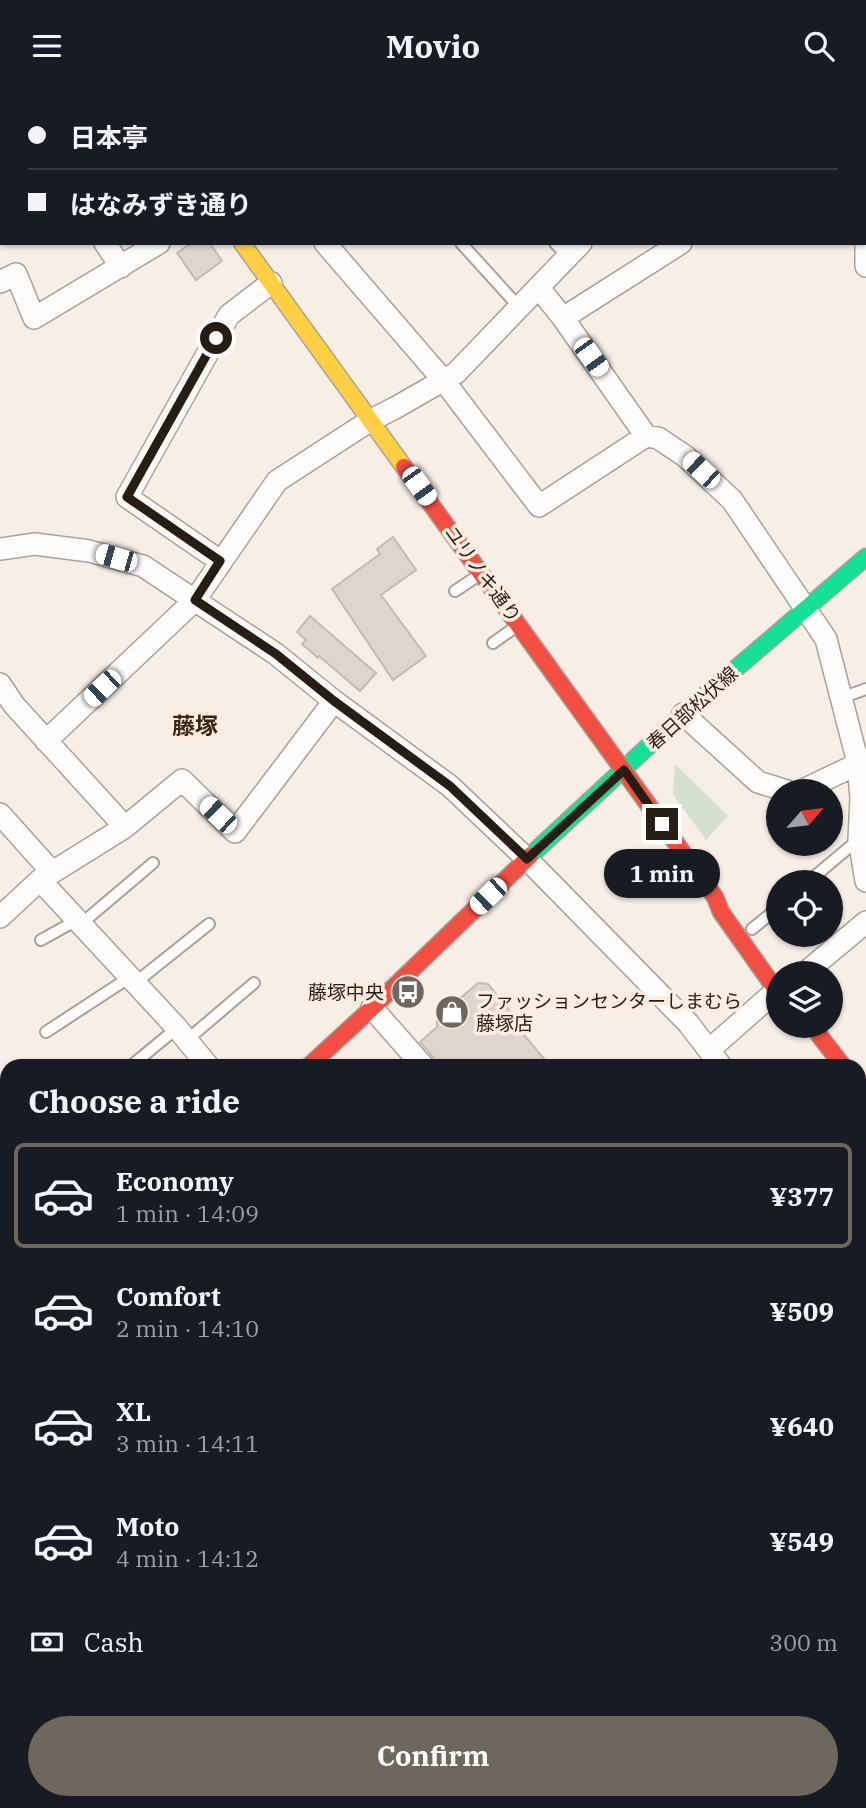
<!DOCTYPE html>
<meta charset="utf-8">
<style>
body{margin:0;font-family:"IBM Plex Serif","Noto Sans JP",serif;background:#20242c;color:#f1f3f6;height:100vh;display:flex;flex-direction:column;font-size:26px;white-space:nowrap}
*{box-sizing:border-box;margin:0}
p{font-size:23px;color:#9ea1a6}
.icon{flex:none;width:38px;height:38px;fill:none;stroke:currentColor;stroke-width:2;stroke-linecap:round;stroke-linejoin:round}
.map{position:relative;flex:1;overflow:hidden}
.sheet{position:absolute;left:0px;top:968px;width:866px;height:751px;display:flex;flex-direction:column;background:#171b24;border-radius:21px 21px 0 0;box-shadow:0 2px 5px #0004}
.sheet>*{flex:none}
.hud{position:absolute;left:0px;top:0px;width:866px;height:154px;box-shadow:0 2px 5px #0004;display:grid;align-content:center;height:154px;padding:0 28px;background:#171b24}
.needle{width:46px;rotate:62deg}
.buttons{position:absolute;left:766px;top:688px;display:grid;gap:14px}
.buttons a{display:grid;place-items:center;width:77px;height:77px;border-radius:50%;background:#171b24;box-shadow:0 2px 5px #0004;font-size:35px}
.end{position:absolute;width:32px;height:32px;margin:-16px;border:9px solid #261d15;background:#fff;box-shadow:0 0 0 4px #fff}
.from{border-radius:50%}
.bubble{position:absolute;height:49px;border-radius:24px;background:#171b24;box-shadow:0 2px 5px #0004;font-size:23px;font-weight:700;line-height:49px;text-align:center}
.car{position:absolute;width:21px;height:42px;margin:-21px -10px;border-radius:9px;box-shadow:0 0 5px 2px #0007;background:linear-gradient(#fff 24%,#345 0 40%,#fff 0 76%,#345 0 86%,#fff 0)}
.hud b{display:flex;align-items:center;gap:24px;height:66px;font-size:26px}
.hud b+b{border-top:2px solid #363941}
.hud i{width:18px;height:18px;background:#f1f3f6}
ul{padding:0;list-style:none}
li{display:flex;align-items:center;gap:21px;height:105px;margin:0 14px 10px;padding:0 14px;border:4px solid transparent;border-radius:10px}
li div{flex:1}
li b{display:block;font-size:26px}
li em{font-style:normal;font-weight:700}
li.active{border-color:#6f665e}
li>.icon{width:63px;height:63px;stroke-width:1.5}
h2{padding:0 28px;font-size:32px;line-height:84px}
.pay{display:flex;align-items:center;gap:18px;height:77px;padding:0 28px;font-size:26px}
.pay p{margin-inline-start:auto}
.primary-button{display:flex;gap:14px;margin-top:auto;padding:14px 28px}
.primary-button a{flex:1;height:80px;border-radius:42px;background:#6f665e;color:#fff;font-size:28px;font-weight:700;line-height:80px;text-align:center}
header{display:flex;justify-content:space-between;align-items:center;height:91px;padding:0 28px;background:#171b24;font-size:32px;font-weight:700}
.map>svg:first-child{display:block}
.green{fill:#d4e1cc}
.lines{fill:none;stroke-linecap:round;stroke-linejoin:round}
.stream{stroke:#9fb2cb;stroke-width:6}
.building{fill:#dfd5cf;stroke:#c4bab4;stroke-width:2}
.lane-casing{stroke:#a9a09a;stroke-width:14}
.street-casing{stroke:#a9a09a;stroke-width:24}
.fast-casing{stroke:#a9a09a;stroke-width:19}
.slow-casing{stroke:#a9a09a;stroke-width:19}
.jam-casing{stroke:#a9a09a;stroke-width:19}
.lane{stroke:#fefcfb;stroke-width:10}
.street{stroke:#fefcfb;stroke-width:21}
.fast{stroke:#16e098;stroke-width:16}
.slow{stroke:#ffcf43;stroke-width:16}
.jam{stroke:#f24e42;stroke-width:16}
.route{stroke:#261d15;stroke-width:9}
.labels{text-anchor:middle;stroke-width:7;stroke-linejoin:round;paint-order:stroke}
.street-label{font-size:19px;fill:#261d15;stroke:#fdede0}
.poi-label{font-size:19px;fill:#261d15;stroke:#fdede0;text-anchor:end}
.quarter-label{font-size:23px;font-weight:bold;fill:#392614;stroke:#fdede0}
</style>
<header><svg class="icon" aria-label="menu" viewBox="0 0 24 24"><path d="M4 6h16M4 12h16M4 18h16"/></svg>Movio<svg class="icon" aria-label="search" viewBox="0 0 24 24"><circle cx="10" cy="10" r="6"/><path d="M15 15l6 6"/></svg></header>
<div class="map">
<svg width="866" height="1717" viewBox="0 0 866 1717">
<rect width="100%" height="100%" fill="#f7eee6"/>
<path class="green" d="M 675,673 L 728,725 L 706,749 L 673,704 Z"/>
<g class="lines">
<path class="stream" d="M 821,1717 L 827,1712"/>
</g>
<path class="building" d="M 191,152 L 210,152 L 222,170 L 196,189 L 177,162 Z
M 393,446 L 416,479 L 381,504 L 426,565 L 393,589 L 332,498 L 380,463 L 377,458 Z
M 310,525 L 376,582 L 360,600 L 319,565 L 318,567 L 302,553 L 306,549 L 297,541 Z
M 478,892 L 488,893 L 512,923 L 509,926 L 550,975 L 436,975 L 433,966 L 420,951 L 437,936 L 437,927 Z"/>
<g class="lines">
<g class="lane-casing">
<path id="lane" d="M 461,152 L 519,216
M 555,152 L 568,166
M 455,500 L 479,484
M 493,552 L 517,535
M 841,607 L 866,598
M 808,791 L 859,748
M 81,833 L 153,772
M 752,838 L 779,816
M 41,849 L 77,829
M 135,892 L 209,833
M 46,941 L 130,886
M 187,949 L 254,892
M 131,975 L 177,937
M 859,1378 L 866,1387
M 859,1558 L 866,1552
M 859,1658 L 866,1652
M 220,1712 L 229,1717"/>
</g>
<g class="street-casing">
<path id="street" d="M 14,0 L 15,2
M 344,0 L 344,2
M 566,0 L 567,2
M 490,2 L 494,0
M 683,2 L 684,0
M 866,147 L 866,175
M 105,152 L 121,176
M 325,152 L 444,290 L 539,415 L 646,345
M 0,191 L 16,183 L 34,227 L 159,152
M 539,197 L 563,227 L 646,345 L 658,347 L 685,365 L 732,409 L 826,548 L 858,672 L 861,707 L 859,748 L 866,790
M 563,227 L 681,152
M 0,458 L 35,453 L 89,460 L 143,475 L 276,563 L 334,610 L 450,695 L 527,768 L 688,932 L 721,975
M 220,470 L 127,406 L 229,224 L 271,192
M 0,593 L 14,614 L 125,736
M 683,623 L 758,691 L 787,700
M 46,650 L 195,509 L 277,390 L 371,329 L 395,317 L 456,282 L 581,152
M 801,700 L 866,669
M 0,723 L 52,781
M 40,789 L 177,937 L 208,975
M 0,826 L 40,789 L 125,736 L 182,689 L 235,741 L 334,610
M 805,882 L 866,831
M 372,917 L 423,975
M 709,959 L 776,900
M 0,1037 L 7,1039
M 859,1132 L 866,1138
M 859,1313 L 866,1306
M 0,1591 L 7,1587
M 0,1657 L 7,1661
M 859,1680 L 866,1687
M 86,1712 L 95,1717
M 385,1712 L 387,1717
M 273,1717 L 279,1712
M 765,1717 L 766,1712
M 800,1717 L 806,1712"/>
</g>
<g class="fast-casing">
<path id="fast" d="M 530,765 L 683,623 L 866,466"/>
</g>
<g class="slow-casing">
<path id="slow" d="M 242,152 L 404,376"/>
</g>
<g class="jam-casing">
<path id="jam" d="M 135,0 L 136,2
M 404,376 L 715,806 L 721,821 L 779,903
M 817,934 L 819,944 L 843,975
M 309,975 L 372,917 L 530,765
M 859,995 L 866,1002
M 0,1229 L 7,1223"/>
</g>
<use href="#lane" class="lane"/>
<use href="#street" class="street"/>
<use href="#fast" class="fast"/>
<use href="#slow" class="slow"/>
<use href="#jam" class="jam"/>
</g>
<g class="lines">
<path class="route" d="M 216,247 L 127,406 L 220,470 L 195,509 L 276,563 L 334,610 L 450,695 L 527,768 L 624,679 L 662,733"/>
</g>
<defs>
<g id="bus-disc" transform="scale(1.75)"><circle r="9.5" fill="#6f665e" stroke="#fdede0"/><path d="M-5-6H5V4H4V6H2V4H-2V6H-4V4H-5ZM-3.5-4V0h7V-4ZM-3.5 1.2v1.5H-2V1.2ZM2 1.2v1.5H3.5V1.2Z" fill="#fff"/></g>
<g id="shop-disc" transform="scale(1.75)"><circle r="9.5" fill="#6f665e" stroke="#fdede0"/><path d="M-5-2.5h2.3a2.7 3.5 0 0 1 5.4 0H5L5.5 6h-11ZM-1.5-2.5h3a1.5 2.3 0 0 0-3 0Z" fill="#fff"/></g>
</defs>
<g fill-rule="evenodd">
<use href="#bus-disc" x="408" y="901"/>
<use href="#shop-disc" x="452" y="921"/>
</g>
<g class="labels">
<g class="street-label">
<text transform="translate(483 483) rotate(54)" y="7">ユリノキ通り</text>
<text transform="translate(692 617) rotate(-42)" y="7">春日部松伏線</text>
</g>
<g class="poi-label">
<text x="384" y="908">藤塚中央</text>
<text x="476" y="917" text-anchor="start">ファッションセンターしまむら<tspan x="476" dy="22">藤塚店</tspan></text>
</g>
<g class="quarter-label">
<text x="195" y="643">藤塚</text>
</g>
</g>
</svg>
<div class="buttons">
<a><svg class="needle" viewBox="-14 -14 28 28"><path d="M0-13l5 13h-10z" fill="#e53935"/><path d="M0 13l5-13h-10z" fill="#9ea1a6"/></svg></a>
<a><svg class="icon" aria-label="locate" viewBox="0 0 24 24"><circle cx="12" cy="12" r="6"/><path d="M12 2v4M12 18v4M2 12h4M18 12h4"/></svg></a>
<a><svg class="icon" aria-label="layers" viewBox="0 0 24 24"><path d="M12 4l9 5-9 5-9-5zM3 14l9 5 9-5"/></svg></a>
</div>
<i class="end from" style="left:216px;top:247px"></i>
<i class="end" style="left:662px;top:733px"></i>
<div class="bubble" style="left:604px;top:758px;width:116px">1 min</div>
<i class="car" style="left:591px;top:266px;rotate:144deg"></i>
<i class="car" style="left:701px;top:379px;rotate:313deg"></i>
<i class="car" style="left:419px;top:395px;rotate:144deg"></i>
<i class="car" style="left:116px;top:467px;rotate:286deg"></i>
<i class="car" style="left:102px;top:597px;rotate:226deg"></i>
<i class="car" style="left:218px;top:724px;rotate:314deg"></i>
<i class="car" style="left:488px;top:805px;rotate:226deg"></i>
<div class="hud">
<b><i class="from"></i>日本亭</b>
<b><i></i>はなみずき通り</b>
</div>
<section class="sheet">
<h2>Choose a ride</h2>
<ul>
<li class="active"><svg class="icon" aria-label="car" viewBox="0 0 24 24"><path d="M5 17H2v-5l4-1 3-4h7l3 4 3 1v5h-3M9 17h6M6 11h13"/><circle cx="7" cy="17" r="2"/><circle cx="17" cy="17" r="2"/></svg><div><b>Economy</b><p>1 min · 14:09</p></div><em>¥377</em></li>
<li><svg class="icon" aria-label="car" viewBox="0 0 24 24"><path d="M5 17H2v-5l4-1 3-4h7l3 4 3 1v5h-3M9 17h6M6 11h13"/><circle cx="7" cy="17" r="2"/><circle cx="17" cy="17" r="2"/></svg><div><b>Comfort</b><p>2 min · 14:10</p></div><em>¥509</em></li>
<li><svg class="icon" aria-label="car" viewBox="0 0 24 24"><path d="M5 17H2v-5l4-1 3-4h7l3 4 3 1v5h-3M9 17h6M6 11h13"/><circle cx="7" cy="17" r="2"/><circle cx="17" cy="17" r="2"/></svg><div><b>XL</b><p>3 min · 14:11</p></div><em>¥640</em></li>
<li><svg class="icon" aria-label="car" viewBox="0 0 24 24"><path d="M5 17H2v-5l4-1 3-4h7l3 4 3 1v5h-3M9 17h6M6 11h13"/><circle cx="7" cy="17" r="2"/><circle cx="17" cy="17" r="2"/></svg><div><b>Moto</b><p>4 min · 14:12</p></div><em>¥549</em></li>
</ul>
<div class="pay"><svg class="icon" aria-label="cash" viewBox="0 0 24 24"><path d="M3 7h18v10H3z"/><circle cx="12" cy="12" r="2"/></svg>Cash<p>300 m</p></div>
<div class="primary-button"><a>Confirm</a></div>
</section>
</div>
